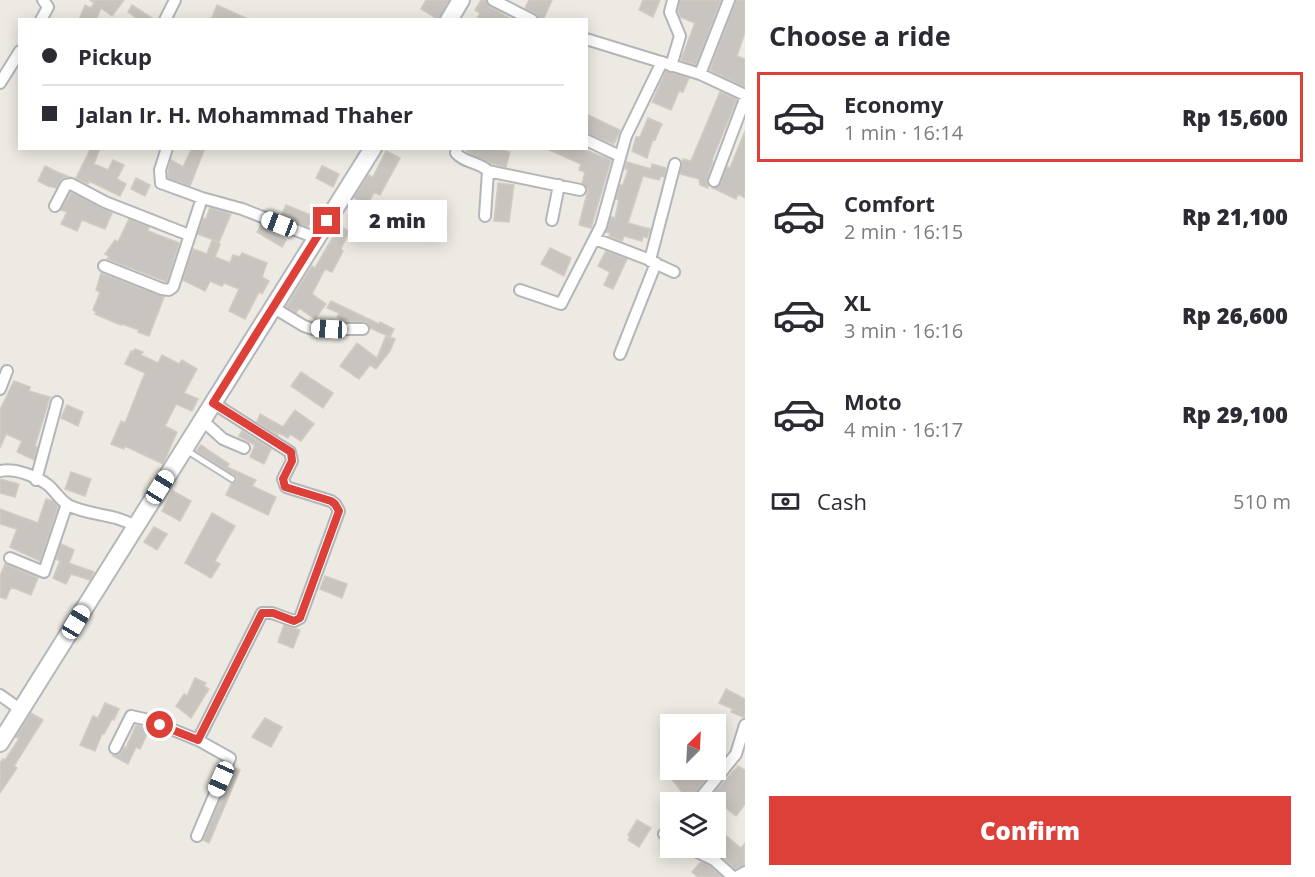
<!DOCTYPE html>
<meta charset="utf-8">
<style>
body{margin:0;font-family:"Open Sans",sans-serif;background:#f7f7f7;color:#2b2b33;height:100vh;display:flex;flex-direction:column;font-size:22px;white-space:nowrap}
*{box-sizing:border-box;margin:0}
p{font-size:20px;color:#7c7c81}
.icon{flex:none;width:33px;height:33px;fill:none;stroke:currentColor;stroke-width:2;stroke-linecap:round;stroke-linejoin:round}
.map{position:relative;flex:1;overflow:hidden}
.sheet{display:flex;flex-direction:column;background:#fff;width:570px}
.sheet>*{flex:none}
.guide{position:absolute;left:18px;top:18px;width:570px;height:132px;border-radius:0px;box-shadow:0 3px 15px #0003;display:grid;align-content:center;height:132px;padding:0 24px;background:#fff}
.needle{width:39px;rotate:24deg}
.controls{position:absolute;left:660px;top:714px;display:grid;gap:12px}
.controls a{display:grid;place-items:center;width:66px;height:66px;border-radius:0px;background:#fff;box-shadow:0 3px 15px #0003;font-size:30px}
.end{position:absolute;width:27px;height:27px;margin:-14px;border:8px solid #dd4038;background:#fff;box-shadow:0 0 0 3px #fff}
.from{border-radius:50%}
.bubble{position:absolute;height:42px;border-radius:0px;background:#fff;box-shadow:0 3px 15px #0003;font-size:20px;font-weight:800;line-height:42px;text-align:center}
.car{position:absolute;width:18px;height:36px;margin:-18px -9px;border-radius:8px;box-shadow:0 0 4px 2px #0007;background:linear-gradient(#fff 24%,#345 0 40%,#fff 0 76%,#345 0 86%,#fff 0)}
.guide b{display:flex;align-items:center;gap:21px;height:57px;font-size:22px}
.guide b+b{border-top:2px solid #e1e1e2}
.guide i{width:15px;height:15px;background:#2b2b33}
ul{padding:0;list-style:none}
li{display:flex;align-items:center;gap:18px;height:90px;margin:0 12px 9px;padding:0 12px;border:3px solid transparent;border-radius:0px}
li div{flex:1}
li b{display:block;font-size:22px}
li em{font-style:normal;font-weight:800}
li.active{border-color:#dd4038}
li>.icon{width:54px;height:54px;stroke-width:1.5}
h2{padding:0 24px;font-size:27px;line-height:72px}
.pay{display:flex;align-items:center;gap:15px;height:66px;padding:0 24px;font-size:22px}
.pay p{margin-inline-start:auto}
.action{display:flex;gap:12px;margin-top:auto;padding:12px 24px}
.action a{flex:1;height:69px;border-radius:0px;background:#dd4038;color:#fff;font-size:24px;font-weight:800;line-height:69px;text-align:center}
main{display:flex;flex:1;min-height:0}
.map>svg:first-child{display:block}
.building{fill:#c8c5c0;stroke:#d1cbc1;stroke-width:1.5}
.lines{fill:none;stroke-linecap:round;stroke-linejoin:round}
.service-casing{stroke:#b3b5b9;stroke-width:8}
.minor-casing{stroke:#b3b5b9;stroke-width:14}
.secondary-casing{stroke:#b4b7bc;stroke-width:20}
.service{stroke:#fff;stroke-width:5}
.minor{stroke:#fff;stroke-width:10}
.secondary{stroke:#fff;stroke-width:16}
.route{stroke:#dd4038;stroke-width:8}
</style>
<main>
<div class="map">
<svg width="745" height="877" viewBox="0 0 745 877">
<rect width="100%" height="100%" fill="#eceae2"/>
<path class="building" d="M 90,0 L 124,0 L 112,16 L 101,8 L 96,20 L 79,20 L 85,5 L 91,8 L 94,3 Z
M 426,0 L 449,0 L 439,20 L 421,9 Z
M 481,0 L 486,1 L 490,7 L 513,20 L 476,20 L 480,13 L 475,10 Z
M 529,0 L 552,0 L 543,20 L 539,20 L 536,14 L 525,8 Z
M 643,0 L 660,0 L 653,17 L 639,10 Z
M 680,0 L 721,0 L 696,65 L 681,60 L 695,23 L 680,17 L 678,11 Z
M 736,0 L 745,0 L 745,32 L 737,56 L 745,59 L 745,87 L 710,70 Z
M 132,5 L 155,20 L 133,20 L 135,17 L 128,12 Z
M 217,5 L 250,20 L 211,20 Z
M 666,71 L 689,78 L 683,92 L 679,91 L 671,110 L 652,102 Z
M 720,92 L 737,99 L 712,160 L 713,161 L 707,179 L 708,188 L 700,185 L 699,179 L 680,174 L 683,159 L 691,161 Z
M 586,114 L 620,130 L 614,144 L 586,133 Z
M 648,118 L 662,124 L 655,140 L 653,139 L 647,158 L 632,151 L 636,137 L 640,137 Z
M 745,131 L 745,198 L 738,194 L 736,199 L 713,188 L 719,186 L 727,167 L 730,168 Z
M 91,148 L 100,148 L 94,164 L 108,170 L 113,160 L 124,165 L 117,179 L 126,184 L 120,196 L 89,181 L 88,184 L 76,178 Z
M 192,148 L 205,148 L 190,186 L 168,178 L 168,171 L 171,160 L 183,167 Z
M 466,148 L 495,148 L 510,152 L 506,167 L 490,163 L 467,152 Z
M 545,148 L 580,148 L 611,160 L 591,228 L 579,225 L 588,190 L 582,183 L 585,172 L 579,170 L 581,164 Z
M 386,151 L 400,158 L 380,195 L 374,192 L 367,206 L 389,216 L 382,231 L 352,217 L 360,201 L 354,198 L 368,175 L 373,177 Z
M 627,162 L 651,169 L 652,164 L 666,168 L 664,177 L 661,176 L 659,180 L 643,176 L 628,223 L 650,229 L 647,238 L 643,236 L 642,241 L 624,236 L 622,241 L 609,236 L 610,233 L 606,232 L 611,217 L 615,218 L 619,200 L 616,199 L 620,185 L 623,185 L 628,170 L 625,169 Z
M 45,166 L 57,172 L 70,177 L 61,179 L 56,188 L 48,186 L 38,181 Z
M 322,166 L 339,174 L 333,187 L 316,178 Z
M 136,178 L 150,185 L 145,196 L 131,189 Z
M 498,183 L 514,185 L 509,222 L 494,221 Z
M 71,192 L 112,213 L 105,229 L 82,220 L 77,231 L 61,224 L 67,212 L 61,210 Z
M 286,205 L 313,216 L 308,227 L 281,216 Z
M 210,208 L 231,214 L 219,242 L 198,234 L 203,218 L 206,219 Z
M 129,219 L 149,227 L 148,231 L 179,243 L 167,282 L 107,259 L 109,256 L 105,254 L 115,240 L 118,242 Z
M 261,225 L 286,240 L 282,247 L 257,232 Z
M 339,226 L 349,231 L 341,249 L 343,251 L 332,272 L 325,269 L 312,294 L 326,304 L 315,319 L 299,308 L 296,313 L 286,307 L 312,266 L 315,268 Z
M 212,240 L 220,244 L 215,257 L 230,263 L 233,255 L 240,257 L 242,253 L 267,263 L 262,277 L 269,281 L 262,294 L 259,292 L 245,319 L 229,311 L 239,289 L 224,283 L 222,286 L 210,281 L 205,291 L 183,280 L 193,249 L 207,254 Z
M 550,248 L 571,258 L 564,276 L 541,264 Z
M 606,251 L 627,259 L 613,289 L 604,285 L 610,272 L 598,266 Z
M 101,273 L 164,297 L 149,336 L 138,332 L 139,330 L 122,324 L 121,325 L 95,314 L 96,312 L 93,310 L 100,292 L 96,290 Z
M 331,301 L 379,324 L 380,322 L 394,329 L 390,337 L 370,328 L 366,322 L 345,321 L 337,317 L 339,313 L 327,308 Z
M 386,336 L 395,339 L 390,351 L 376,369 L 370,365 L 359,379 L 340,366 L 357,343 L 377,358 Z
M 135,349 L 143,352 L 141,355 L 158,363 L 162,355 L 179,364 L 182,360 L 197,369 L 184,393 L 198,399 L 192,411 L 176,404 L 165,426 L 177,432 L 163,464 L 125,446 L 124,449 L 111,444 L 121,421 L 125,423 L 145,373 L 125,364 L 131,351 L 133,352 Z
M 301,372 L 333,393 L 323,408 L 291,386 Z
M 14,381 L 30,387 L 29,391 L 50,397 L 35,446 L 37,447 L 34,460 L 17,452 L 22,441 L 6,434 L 0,448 L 0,410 Z
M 67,405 L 83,412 L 78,426 L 61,418 Z
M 295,410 L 314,424 L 301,441 L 290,434 L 288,438 L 279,433 L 278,435 L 257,422 L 260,414 L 283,427 Z
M 242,431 L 271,449 L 264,464 L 250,457 L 255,445 L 239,436 Z
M 201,445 L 229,464 L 227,467 L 256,480 L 252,486 L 276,497 L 268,515 L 226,495 L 231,484 L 236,481 L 237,477 L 196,451 Z
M 71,472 L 91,479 L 85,496 L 65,489 Z
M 0,479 L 19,484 L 15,497 L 0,493 Z
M 173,491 L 191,501 L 180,521 L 162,511 Z
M 46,499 L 53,501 L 58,507 L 40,561 L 10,547 L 17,529 L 0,524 L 0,509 L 38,523 Z
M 212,513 L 235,526 L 215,561 L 220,564 L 211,578 L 185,563 Z
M 154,527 L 167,534 L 157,550 L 144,542 Z
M 61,544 L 74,550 L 69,563 L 94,572 L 90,580 L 71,574 L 66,584 L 53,578 L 60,561 L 56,559 Z
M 5,564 L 38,578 L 31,595 L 11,587 L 6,599 L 0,597 L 0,576 Z
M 325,576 L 347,584 L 342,598 L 320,589 Z
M 284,625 L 300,630 L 293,648 L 278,642 Z
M 195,678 L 206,683 L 204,686 L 209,689 L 191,718 L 176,706 L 184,694 L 187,696 Z
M 726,689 L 745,699 L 745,718 L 731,712 L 733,709 L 719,703 Z
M 105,703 L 119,709 L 114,720 L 112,719 L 104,734 L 102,734 L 95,751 L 80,745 L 93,716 L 98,718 Z
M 31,713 L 43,720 L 14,766 L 17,768 L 0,793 L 0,763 L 3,759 L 5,760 L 19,739 L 16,737 Z
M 265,718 L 282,727 L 271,747 L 252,737 Z
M 136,725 L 150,728 L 140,749 L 136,747 L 128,764 L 113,756 L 120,754 L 124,747 L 126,748 Z
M 738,766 L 745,770 L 745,804 L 736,816 L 718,802 L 706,802 Z
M 234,768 L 240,770 L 209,843 L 203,840 Z
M 677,770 L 680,770 L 684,774 L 688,770 L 714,770 L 695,793 L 693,791 L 686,797 L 669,776 Z
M 637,820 L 651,828 L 639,847 L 628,840 L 630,836 L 628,835 Z
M 724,834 L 741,848 L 745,843 L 744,865 L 735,869 L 719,854 L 710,850 L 716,848 L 716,843 Z
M 701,862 L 710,866 L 722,877 L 698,877 L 692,872 Z"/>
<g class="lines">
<g class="service-casing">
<path id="service" d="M 186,450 L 232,479"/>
</g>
<g class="minor-casing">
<path id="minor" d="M 493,0 L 532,20
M 41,20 L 48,7 L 43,0
M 165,20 L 175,0
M 586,39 L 700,74 L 745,95
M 671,66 L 680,36 L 670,12 L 673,0
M 700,74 L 729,0
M 0,83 L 20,51
M 586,140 L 620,156
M 167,148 L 160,170 L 161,183 L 202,198 L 242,209 L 316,238
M 457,148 L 456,153 C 464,163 480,162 488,171 L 485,216
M 488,171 L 580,190
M 714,181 L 745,99
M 55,206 L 66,185 L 71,184 L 105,202 L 189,235
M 552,220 L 559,185
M 595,239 L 650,260 L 675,164
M 650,261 L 674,272
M 104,266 L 162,289 L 169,290 L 173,287 L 202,198
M 520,290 L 561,304 L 601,226 L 626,136 L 662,62
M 274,308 L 304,326 L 313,329 L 363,329
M 620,354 L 656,263
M 0,389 L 7,371
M 202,420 L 223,439 L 244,448
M 0,471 C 15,468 36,476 48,485 C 55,491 60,500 68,505 C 89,516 114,513 135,526
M 36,480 L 57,402
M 10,558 L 44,572 L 67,504
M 0,695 L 21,710
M 115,748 L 131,716 L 149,720 L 198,740 L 262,613 L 272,613 L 294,621 L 300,618 L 339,511 L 335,504 L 331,501 L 286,487 L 283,479 L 292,461 L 290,452 L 213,403
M 702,796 L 736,754 L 745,725
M 664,834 L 670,838
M 197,836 L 230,758 L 198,740
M 689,848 L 714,860 L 733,877
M 736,877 L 745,872"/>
</g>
<g class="secondary-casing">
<path id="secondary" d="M 449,20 L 461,0
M 0,743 L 373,148"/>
</g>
<use href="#service" class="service"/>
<use href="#minor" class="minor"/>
<use href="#secondary" class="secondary"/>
</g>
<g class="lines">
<path class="route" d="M 160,725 L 198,740 L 262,613 L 273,613 L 294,621 L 300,618 L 339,511 L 335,504 L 331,501 L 285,487 L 283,479 L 292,461 L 291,452 L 213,403 L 327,221"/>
</g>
</svg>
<div class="controls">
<a><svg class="needle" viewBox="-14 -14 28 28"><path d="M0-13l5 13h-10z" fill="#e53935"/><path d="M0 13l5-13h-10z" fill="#7c7c81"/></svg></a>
<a><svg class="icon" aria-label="layers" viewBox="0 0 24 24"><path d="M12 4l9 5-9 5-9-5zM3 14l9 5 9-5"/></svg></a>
</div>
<i class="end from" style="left:160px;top:725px"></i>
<i class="end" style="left:327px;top:221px"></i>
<div class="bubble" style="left:348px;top:200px;width:99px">2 min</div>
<i class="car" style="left:279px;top:224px;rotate:291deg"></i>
<i class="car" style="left:329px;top:329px;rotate:273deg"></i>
<i class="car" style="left:160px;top:487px;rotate:32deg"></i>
<i class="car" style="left:76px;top:622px;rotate:31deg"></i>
<i class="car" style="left:221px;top:779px;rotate:204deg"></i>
<div class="guide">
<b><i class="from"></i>Pickup</b>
<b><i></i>Jalan Ir. H. Mohammad Thaher</b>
</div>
</div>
<section class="sheet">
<h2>Choose a ride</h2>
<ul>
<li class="active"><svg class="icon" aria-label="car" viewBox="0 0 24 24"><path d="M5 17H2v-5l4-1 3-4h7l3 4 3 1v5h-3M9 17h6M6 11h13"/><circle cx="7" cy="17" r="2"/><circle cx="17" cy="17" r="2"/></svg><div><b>Economy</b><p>1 min · 16:14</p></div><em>Rp 15,600</em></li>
<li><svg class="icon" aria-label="car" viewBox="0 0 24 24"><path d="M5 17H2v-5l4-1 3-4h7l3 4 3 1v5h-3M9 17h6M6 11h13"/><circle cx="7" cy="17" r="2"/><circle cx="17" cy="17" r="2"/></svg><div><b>Comfort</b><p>2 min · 16:15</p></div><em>Rp 21,100</em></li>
<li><svg class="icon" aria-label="car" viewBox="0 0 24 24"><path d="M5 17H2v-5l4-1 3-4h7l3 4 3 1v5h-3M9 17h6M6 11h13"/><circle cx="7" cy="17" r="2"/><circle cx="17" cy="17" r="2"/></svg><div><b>XL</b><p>3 min · 16:16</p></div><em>Rp 26,600</em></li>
<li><svg class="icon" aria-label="car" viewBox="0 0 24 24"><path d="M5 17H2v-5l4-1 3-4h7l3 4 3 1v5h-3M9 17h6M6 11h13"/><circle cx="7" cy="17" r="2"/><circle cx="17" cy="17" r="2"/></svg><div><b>Moto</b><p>4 min · 16:17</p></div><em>Rp 29,100</em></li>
</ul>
<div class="pay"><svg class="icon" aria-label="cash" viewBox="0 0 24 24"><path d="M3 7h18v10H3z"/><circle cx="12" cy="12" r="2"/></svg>Cash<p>510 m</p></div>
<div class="action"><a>Confirm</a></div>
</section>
</main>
